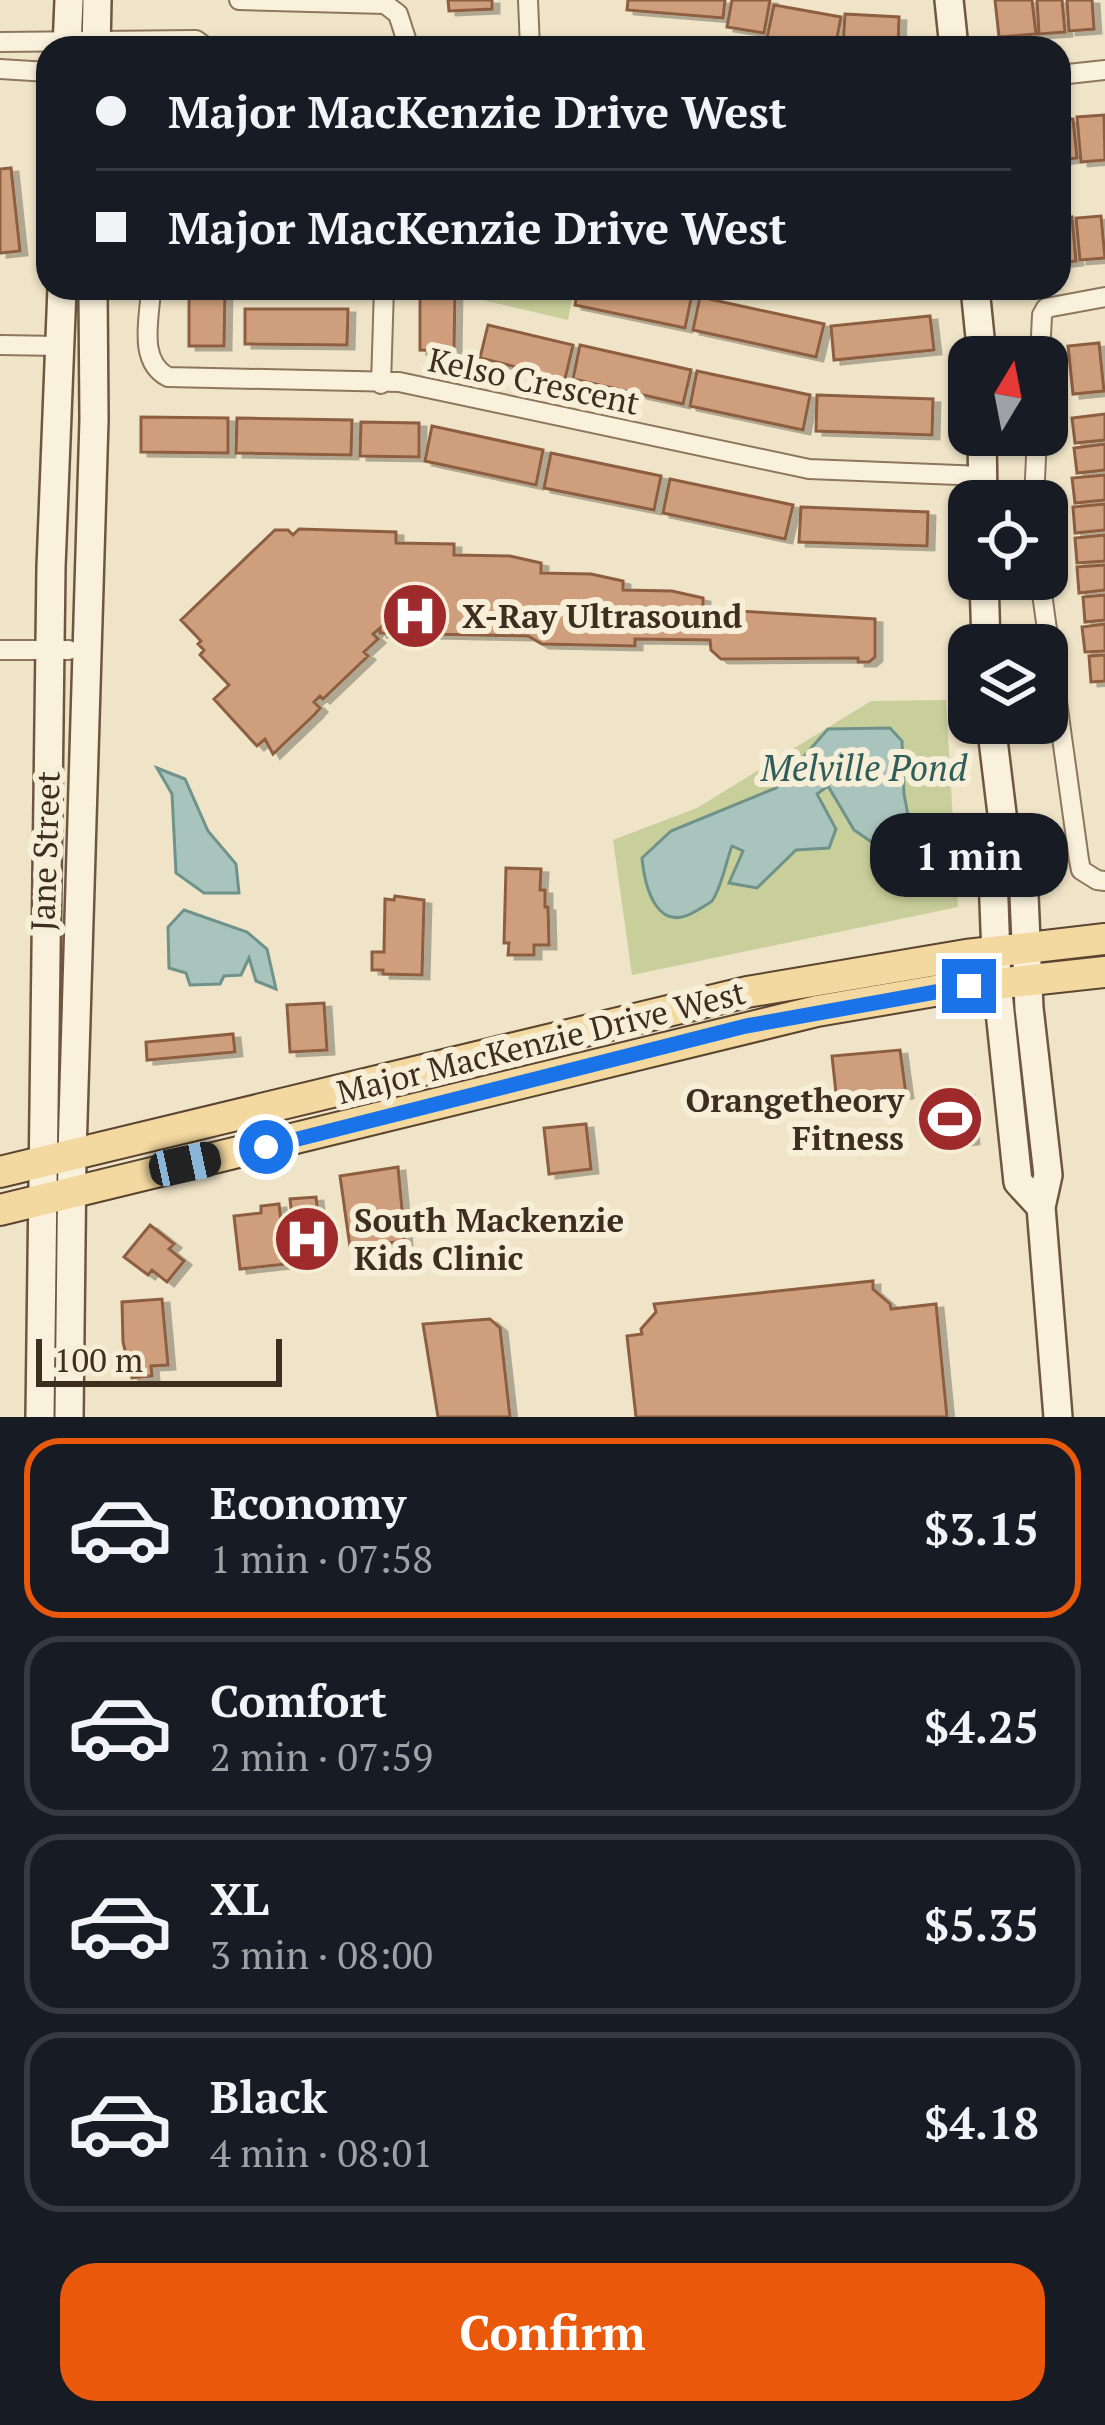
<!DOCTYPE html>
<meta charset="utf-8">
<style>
body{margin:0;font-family:"PT Serif",serif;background:#20242c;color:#f1f3f6;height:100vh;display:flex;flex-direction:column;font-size:45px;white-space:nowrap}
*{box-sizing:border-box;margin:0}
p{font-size:39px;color:#9ea1a6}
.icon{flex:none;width:66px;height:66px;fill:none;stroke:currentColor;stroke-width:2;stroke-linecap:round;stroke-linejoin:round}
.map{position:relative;height:1417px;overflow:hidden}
.details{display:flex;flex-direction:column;background:#171b24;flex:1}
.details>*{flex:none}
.hud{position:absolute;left:36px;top:36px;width:1035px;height:264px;border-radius:36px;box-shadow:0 3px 9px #0004;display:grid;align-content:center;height:264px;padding:0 60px;background:#171b24}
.needle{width:78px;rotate:10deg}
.controls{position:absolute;left:948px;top:336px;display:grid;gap:24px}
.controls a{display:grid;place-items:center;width:120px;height:120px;border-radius:24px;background:#171b24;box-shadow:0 3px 9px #0004;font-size:60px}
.scale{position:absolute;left:36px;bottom:30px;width:246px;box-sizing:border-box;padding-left:12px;border:6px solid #3d2e20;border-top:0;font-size:33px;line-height:42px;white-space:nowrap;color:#3d2e20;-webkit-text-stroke:9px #f7eed8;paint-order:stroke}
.end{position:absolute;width:54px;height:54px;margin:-27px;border:15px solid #1a73e8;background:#fff;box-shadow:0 0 0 6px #fff}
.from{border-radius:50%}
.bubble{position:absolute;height:84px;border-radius:36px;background:#171b24;box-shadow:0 3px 9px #0004;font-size:39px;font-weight:800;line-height:84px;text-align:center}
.car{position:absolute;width:36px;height:72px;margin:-36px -18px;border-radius:15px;box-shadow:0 0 9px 3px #0007;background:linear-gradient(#222 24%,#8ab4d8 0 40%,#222 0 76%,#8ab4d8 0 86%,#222 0)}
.hud b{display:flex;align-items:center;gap:42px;height:114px;font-size:45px}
.hud b+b{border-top:3px solid #363941}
.hud i{width:30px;height:30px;background:#f1f3f6}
ul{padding:21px 0 0;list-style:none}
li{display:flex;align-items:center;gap:36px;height:180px;margin:0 24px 18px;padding:0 36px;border:6px solid #363941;border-radius:36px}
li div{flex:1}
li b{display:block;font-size:45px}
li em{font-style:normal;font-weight:800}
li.active{border-color:#ea580c}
li>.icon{width:108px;height:108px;stroke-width:1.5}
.primary-button{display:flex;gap:24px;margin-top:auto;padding:24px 60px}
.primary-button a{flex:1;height:138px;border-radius:36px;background:#ea580c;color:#fff;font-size:48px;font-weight:800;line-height:138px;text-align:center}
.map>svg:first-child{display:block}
.green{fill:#c9cf9b}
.water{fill:#a9c4bc;stroke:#6f938a;stroke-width:3}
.building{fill:#cf9f7d;stroke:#8d5f41;stroke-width:3;filter:url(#shadow)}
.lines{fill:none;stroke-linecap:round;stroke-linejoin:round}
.street-casing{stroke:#8d765c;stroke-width:22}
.secondary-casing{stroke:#6f573f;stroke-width:32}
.primary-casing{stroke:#5b4430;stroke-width:34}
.street{stroke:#faf1dc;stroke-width:18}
.secondary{stroke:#faf1dc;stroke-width:27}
.primary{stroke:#f3d9a0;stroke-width:30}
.route{stroke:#1a73e8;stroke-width:15}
.labels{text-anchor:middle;stroke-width:12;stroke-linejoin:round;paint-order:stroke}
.street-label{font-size:33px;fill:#3d2e20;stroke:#f7eed8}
.poi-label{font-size:33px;font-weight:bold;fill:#3d2e20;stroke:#f7eed8;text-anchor:start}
.water-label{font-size:36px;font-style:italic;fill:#2f5d5a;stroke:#f7eed8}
</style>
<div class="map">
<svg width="1105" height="1417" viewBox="0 0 1105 1417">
<defs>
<filter id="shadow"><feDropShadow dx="7" dy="4" stdDeviation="0" flood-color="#0004"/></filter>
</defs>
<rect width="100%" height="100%" fill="#f0e4c8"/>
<path class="green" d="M 478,288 L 574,288 L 568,320 L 478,299 Z
M 946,700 L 958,907 L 632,975 L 613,840 L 697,808 L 871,701 Z"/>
<path class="water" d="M 890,728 L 902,741 L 904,794 L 919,873 L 901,870 L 895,858 L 854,830 L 828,786 L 817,794 L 836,829 L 829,848 L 796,850 L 757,888 L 729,883 L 743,851 L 732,846 C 726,861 722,887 712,901 C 711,902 698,910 696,911 C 657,935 645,888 642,858 L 671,831 L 776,788 L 828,729 Z
M 157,768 L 185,779 L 208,831 L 236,864 L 239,893 L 204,893 L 176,873 L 172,794 Z
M 184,910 L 247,932 L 267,949 L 276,989 L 256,981 L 249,958 L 241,975 L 224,976 L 220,984 L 190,985 L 186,973 L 169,968 L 168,927 Z"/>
<path class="building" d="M 448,0 L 492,0 L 492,9 L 449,11 Z
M 628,0 L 725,0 L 723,18 L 627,10 Z
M 732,0 L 770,0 L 764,33 L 727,27 Z
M 995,0 L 1032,0 L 1036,34 L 999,37 Z
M 1037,0 L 1062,0 L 1065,32 L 1039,34 Z
M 1067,0 L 1092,0 L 1094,29 L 1069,31 Z
M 774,5 L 841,17 L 835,48 L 767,38 Z
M 845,14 L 899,17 L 898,48 L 843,47 Z
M 1104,115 L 1105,160 L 1081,162 L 1077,117 Z
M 1073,119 L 1077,158 L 1059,160 L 1059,120 Z
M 11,168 L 20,251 L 0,253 L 0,169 Z
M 1101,216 L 1105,258 L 1080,260 L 1076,218 Z
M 1072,217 L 1076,261 L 1059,263 L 1059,219 Z
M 189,288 L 225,288 L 224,346 L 189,346 Z
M 420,288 L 455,288 L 454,351 L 420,350 Z
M 578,288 L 663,288 L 692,294 L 685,328 L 575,305 Z
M 700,297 L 824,324 L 816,357 L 693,330 Z
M 245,309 L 348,309 L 347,345 L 245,344 Z
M 930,316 L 934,350 L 834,360 L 831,326 Z
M 488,325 L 573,345 L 565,379 L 480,358 Z
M 1099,343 L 1104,391 L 1073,394 L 1068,346 Z
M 580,345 L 691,370 L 683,404 L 573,379 Z
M 697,371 L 810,395 L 803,430 L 690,406 Z
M 817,395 L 933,399 L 932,435 L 816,431 Z
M 1105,414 L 1105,440 L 1075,443 L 1072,418 Z
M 141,417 L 228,418 L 228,453 L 141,452 Z
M 237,418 L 352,420 L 351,455 L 236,453 Z
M 361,422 L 419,423 L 419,457 L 360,456 Z
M 432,426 L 543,450 L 536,485 L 425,461 Z
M 1105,444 L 1105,470 L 1077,473 L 1074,448 Z
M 551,453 L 661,476 L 654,510 L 544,488 Z
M 1105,475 L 1105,500 L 1075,503 L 1072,478 Z
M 670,479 L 793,505 L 785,539 L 663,513 Z
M 1105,504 L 1105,530 L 1075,533 L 1073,507 Z
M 801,507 L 928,512 L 927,546 L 799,542 Z
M 299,529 L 396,532 L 396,543 L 454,544 L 454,555 L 510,556 L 541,563 L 541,573 L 591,574 L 623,581 L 623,590 L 672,591 L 703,598 L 703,609 L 875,619 L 875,657 L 869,662 L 858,662 L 858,658 L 721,659 L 711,650 L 710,640 L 635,639 L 635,646 L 542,644 L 528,636 L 380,633 L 380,628 L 373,634 L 378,639 L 364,652 L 368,656 L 323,699 L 320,696 L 314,702 L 320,708 L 315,714 L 273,754 L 265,739 L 257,746 L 214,699 L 229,685 L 200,655 L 204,650 L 198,644 L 201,641 L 181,620 L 275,530 L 288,530 L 293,535 Z
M 1105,535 L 1105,561 L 1077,563 L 1075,538 Z
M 1105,565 L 1105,590 L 1079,593 L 1077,567 Z
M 1105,595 L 1105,620 L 1085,622 L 1083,597 Z
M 1105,624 L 1105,651 L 1085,652 L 1082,627 Z
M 1105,655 L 1105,681 L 1091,682 L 1089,656 Z
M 506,868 L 541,869 L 540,890 L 545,890 L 545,907 L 548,907 L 549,945 L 534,945 L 534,955 L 508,955 L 509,943 L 504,943 Z
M 395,896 L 424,900 L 422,975 L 383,974 L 383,970 L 372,970 L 372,952 L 384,952 L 385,899 L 394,900 Z
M 324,1003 L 327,1050 L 290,1052 L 287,1005 Z
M 233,1034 L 235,1052 L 147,1060 L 146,1042 Z
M 900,1050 L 906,1094 L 837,1102 L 832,1056 Z
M 967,1092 L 972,1140 L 936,1144 L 931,1096 Z
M 586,1124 L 591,1169 L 549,1174 L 544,1128 Z
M 398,1167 L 405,1241 L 350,1247 L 340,1176 Z
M 316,1197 L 322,1250 L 296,1252 L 290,1199 Z
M 279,1204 L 286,1264 L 240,1269 L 234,1216 L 261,1213 L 261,1206 Z
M 150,1225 L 174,1244 L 169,1249 L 184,1261 L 167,1282 L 152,1270 L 148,1275 L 124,1257 Z
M 873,1281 L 873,1289 L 890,1304 L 891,1309 L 936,1304 L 947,1417 L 636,1417 L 627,1336 L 642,1334 L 641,1329 L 656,1312 L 654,1304 Z
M 162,1299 L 168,1365 L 151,1366 L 152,1376 L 132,1378 L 123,1342 L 122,1302 Z
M 490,1319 L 500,1328 L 510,1417 L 438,1417 L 423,1324 Z"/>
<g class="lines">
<g class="street-casing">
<path id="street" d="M 239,0 L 385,4 L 398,14 L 409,48
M 528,0 L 530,48
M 0,42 L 196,40 L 207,48
M 0,69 L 48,72
M 1059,75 L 1105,70
M 151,288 C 150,317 137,361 168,377 L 399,382 L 809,469 L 983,476
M 840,288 L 846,288
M 0,345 L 59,346
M 1040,357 L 1042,315 L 1046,308 L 1105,297
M 381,384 L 384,288
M 1034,501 L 1037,435
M 1040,579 L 1079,860 L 1081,870 L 1097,880 L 1105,881
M 0,650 L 69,650"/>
</g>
<g class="secondary-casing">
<path id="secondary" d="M 949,0 L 954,48
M 67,48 L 69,0
M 96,48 L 97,0
M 975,288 L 982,357
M 982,435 L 983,501
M 984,579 L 986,645
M 991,723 L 1007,855 L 1023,873 L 1029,1008 L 1048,1175 L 1041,1207 L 1058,1417
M 1007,855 L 993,875 L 997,983 L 1018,1182 L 1041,1207
M 40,1417 L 51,567 L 62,288
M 69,1417 L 72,1153 L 94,420 L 93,288"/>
</g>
<g class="primary-casing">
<path id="primary" d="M 0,1172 L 747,992 L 966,955 L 1105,939
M 0,1210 L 817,1011 L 940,990 L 1105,972"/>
</g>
<use href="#street" class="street"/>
<use href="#secondary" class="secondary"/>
<use href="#primary" class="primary"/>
</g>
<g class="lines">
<path class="route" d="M 266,1147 L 746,1026 L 969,986"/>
</g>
<defs>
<g id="hospital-disc" transform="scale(3.45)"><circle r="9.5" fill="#9e2a2b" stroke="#f7eed8"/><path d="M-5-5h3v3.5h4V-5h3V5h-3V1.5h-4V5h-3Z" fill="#fff"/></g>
<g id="stadium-disc" transform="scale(3.45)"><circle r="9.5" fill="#9e2a2b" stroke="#f7eed8"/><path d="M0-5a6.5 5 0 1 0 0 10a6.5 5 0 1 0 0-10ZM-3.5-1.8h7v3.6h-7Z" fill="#fff"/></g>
</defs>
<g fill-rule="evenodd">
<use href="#hospital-disc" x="415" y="616"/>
<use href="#stadium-disc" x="950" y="1119"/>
<use href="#hospital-disc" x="307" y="1239"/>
</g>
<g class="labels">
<g class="street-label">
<text transform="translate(534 381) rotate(12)" y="12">Kelso Crescent</text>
<text transform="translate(45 851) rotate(-88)" y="12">Jane Street</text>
<text transform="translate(541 1042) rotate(-14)" y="12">Major MacKenzie Drive West</text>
</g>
<g class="poi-label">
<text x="462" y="628">X-Ray Ultrasound</text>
<text x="904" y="1112" text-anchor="end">Orangetheory<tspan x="904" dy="38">Fitness</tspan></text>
<text x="354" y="1232">South Mackenzie<tspan x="354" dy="38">Kids Clinic</tspan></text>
</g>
<g class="water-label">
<text x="864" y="781">Melville Pond</text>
</g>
</g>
</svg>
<div class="controls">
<a><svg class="needle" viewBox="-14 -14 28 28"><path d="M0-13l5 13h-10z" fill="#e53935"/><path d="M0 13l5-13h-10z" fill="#9ea1a6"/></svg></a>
<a><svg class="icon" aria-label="locate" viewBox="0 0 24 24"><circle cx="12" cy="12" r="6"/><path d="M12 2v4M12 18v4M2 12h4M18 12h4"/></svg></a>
<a><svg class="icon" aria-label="layers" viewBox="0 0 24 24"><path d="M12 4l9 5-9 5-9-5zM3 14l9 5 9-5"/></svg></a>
</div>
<div class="scale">100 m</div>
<i class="end from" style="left:266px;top:1147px"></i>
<i class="end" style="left:969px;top:986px"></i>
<div class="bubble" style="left:870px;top:813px;width:198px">1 min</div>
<i class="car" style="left:185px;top:1164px;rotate:78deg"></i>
<div class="hud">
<b><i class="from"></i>Major MacKenzie Drive West</b>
<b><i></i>Major MacKenzie Drive West</b>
</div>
</div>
<section class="details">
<ul>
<li class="active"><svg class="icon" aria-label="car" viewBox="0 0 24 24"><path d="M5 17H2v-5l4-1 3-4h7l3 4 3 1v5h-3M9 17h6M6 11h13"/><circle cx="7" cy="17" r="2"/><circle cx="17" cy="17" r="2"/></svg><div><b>Economy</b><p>1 min · 07:58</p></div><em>$3.15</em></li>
<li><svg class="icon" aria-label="car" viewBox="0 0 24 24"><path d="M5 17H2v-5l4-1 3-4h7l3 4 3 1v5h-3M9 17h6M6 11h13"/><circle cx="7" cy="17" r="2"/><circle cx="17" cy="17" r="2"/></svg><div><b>Comfort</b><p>2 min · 07:59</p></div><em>$4.25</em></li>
<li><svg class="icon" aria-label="car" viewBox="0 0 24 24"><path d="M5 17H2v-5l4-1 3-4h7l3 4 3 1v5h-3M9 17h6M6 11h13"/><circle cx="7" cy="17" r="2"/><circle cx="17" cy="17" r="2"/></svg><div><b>XL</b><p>3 min · 08:00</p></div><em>$5.35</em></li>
<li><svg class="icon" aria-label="car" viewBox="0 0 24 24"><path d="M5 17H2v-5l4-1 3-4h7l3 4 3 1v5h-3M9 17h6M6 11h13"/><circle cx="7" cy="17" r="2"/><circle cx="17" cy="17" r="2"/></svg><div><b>Black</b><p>4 min · 08:01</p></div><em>$4.18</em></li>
</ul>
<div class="primary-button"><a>Confirm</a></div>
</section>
